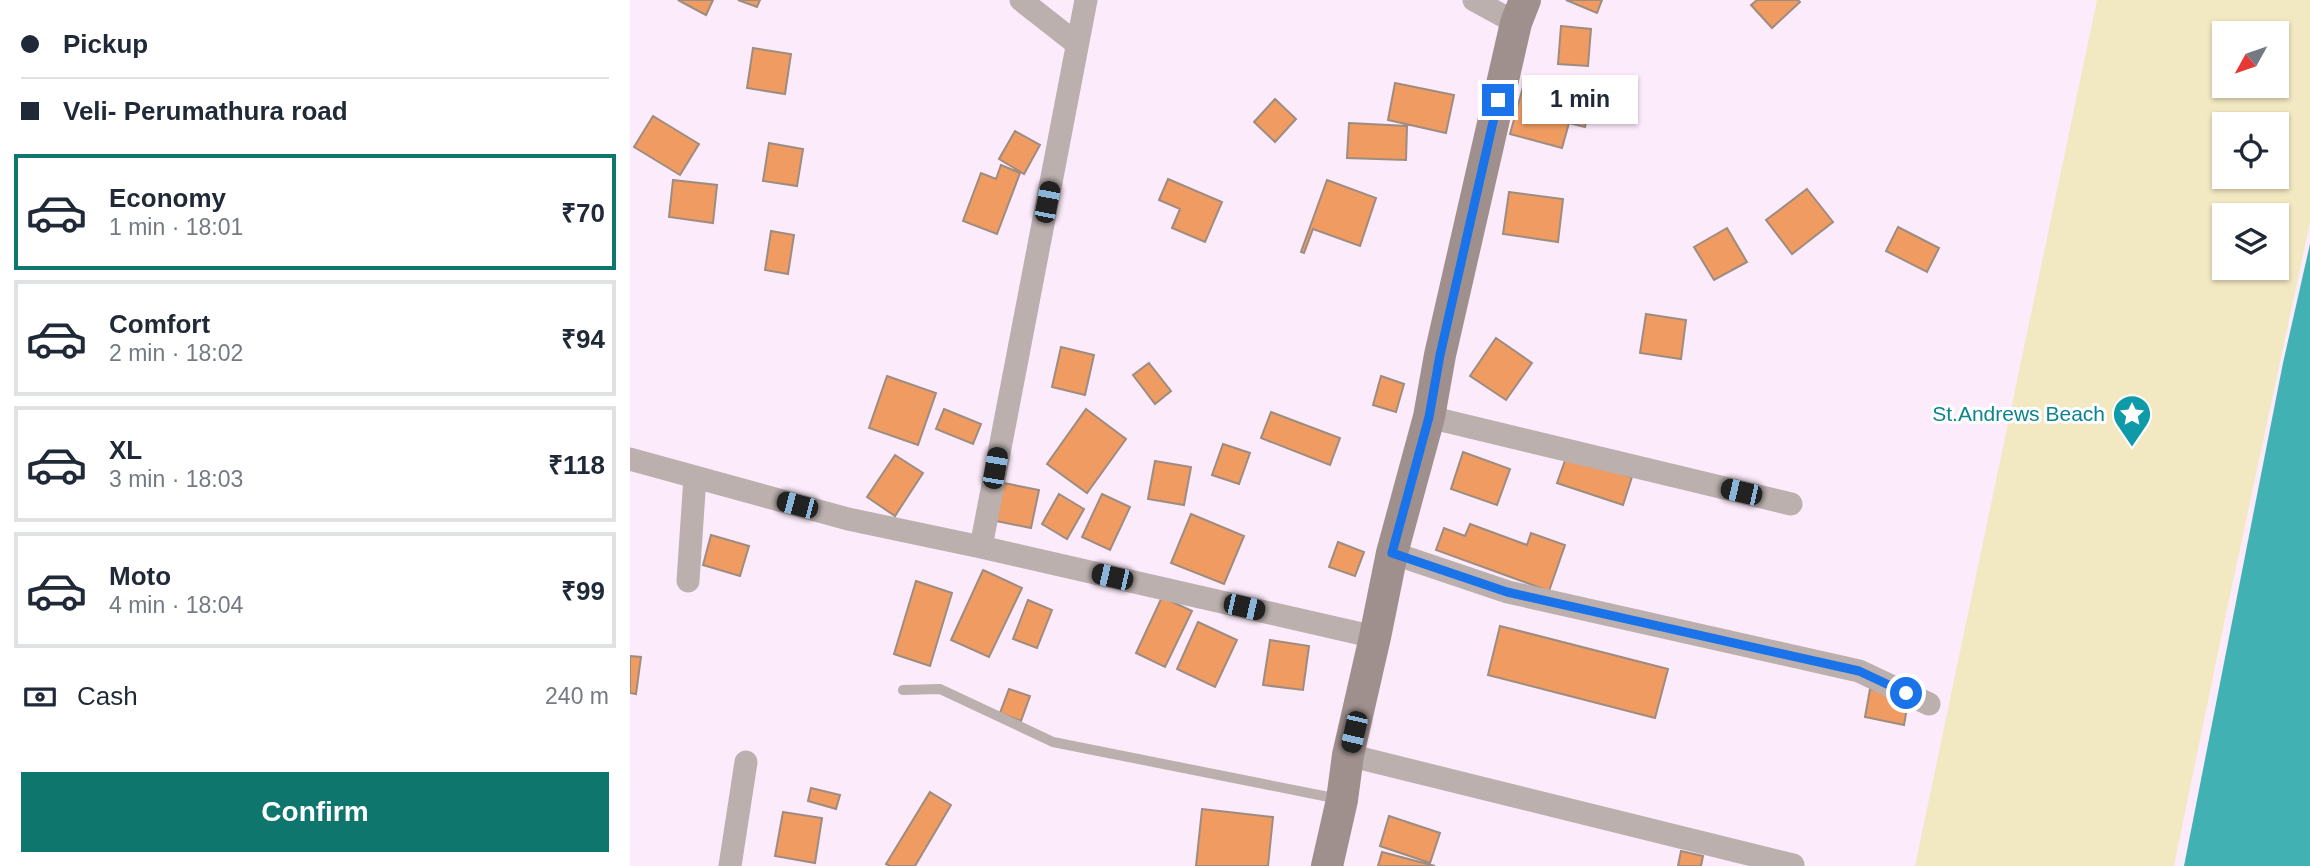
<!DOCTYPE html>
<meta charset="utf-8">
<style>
body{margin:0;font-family:Arial,sans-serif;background:#f6f6f7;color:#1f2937;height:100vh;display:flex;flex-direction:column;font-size:26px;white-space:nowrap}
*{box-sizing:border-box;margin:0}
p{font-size:23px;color:#747a83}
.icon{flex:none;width:38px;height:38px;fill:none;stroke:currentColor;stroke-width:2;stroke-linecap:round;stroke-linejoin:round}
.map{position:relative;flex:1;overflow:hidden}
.panel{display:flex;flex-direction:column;background:#fff;width:630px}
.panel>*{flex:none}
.banner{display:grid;align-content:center;height:154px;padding:0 21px;background:#fff}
.needle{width:46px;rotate:230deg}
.tools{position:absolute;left:1582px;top:21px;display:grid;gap:14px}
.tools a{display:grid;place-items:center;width:77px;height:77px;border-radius:0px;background:#fff;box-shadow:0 2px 5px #0004;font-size:35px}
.end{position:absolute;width:32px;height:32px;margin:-16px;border:9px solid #1a73e8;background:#fff;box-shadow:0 0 0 4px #fff}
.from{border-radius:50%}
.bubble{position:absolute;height:49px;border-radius:0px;background:#fff;box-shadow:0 2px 5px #0004;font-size:23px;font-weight:800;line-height:49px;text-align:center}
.car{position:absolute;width:21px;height:42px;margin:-21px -10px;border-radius:9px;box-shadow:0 0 5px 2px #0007;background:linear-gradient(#222 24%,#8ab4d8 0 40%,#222 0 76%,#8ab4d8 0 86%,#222 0)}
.banner b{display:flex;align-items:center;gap:24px;height:66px;font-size:26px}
.banner b+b{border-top:2px solid #e0e1e3}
.banner i{width:18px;height:18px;background:#1f2937}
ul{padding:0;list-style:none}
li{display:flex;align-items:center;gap:21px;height:116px;margin:0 14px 10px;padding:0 7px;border:4px solid #e0e1e3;border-radius:0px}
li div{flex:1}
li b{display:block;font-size:26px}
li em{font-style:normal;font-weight:800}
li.selected{border-color:#0f766e}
li>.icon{width:63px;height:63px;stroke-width:1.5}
.pay{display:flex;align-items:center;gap:18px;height:77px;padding:0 21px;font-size:26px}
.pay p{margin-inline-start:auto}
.button{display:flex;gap:14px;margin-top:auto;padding:14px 21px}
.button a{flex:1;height:80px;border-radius:0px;background:#0f766e;color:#fff;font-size:28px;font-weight:800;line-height:80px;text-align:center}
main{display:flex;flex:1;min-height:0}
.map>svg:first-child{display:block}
.sand{fill:#f2e8c2;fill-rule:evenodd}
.water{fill:#42b1b4}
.building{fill:#ef9b62;stroke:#9e8c81;stroke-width:2}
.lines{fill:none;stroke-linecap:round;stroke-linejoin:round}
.lane{stroke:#bbb0ae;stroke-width:10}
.street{stroke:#bbb0ae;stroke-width:23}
.secondary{stroke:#9f908d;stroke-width:32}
.route{stroke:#1a73e8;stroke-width:9}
.labels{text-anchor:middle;stroke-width:6;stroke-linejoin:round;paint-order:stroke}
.culture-label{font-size:21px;fill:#0d838f;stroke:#fff;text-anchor:end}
</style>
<main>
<section class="panel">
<div class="banner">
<b><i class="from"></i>Pickup</b>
<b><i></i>Veli- Perumathura road</b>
</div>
<ul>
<li class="selected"><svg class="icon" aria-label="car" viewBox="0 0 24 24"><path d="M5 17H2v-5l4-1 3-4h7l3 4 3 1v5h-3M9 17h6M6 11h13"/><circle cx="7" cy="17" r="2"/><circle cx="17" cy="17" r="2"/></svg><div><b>Economy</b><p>1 min · 18:01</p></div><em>₹70</em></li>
<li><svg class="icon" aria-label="car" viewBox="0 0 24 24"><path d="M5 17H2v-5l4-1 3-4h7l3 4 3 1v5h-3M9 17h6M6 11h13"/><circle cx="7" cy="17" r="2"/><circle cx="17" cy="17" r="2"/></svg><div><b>Comfort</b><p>2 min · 18:02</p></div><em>₹94</em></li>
<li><svg class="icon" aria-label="car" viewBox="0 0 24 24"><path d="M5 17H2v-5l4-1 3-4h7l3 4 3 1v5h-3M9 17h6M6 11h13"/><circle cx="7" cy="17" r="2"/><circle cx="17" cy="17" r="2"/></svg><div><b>XL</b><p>3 min · 18:03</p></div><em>₹118</em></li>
<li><svg class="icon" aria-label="car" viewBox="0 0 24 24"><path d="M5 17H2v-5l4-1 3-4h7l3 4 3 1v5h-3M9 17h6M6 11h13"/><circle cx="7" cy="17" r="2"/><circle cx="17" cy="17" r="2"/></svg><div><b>Moto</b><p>4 min · 18:04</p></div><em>₹99</em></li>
</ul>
<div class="pay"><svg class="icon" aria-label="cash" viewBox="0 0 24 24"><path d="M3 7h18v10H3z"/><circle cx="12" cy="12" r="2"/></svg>Cash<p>240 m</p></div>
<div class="button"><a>Confirm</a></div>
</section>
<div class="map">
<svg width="1680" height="866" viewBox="0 0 1680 866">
<rect width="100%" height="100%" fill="#fcebfb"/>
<path class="sand" d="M 1467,0 L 1680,0 L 1680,222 L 1593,628 L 1544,866 L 1285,866 ZM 1594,33 L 1647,33 L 1647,86 L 1594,86 ZM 1594,124 L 1647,124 L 1647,177 L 1594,177 ZM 1594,215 L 1647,215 L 1647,268 L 1594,268 Z"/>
<path class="water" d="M 1680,244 L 1680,866 L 1554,866 L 1653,363 Z"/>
<path class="building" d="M 48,0 L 83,0 L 76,15 Z
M 108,0 L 130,0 L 127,7 Z
M 936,0 L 972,0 L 967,13 Z
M 1127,0 L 1168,0 L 1170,2 L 1142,28 L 1121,5 Z
M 931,26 L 961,29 L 958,66 L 928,64 Z
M 123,48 L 161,54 L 155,94 L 117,88 Z
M 896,76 L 963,94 L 955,127 L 939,123 L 932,148 L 880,134 Z
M 765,83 L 824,95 L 816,133 L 758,120 Z
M 645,99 L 666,119 L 645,142 L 624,122 Z
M 23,116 L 69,144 L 50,175 L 4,147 Z
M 719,123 L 777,126 L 776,160 L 717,158 Z
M 385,131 L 410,145 L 394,174 L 369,159 Z
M 139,143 L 173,149 L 167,186 L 133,181 Z
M 371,165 L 390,173 L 367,234 L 333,221 L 351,173 L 366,179 Z
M 538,179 L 592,202 L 575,242 L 542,228 L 550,209 L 529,200 Z
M 43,180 L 87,185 L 83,223 L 39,217 Z
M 697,180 L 746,198 L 730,246 L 683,229 L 674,253 L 671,252 Z
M 1177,189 L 1203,222 L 1162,254 L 1136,220 Z
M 879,192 L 933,199 L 928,242 L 873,234 Z
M 1268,227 L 1309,248 L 1297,272 L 1256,251 Z
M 1097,228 L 1117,262 L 1084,280 L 1064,247 Z
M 141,231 L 164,235 L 158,274 L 135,270 Z
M 1016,314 L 1056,320 L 1051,359 L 1010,353 Z
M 866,338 L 902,363 L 876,400 L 840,376 Z
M 431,347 L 464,355 L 455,395 L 422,387 Z
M 519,363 L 541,391 L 525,404 L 503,375 Z
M 257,376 L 306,393 L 288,445 L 239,428 Z
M 751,376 L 774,384 L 766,412 L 743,405 Z
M 314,409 L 351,424 L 343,444 L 306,429 Z
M 456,409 L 496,439 L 457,493 L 417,464 Z
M 641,412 L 710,438 L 700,465 L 631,438 Z
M 593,444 L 620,453 L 609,484 L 582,475 Z
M 833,452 L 880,469 L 867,505 L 821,489 Z
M 265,455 L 293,473 L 265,516 L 237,497 Z
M 937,455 L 1002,477 L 993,505 L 927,483 Z
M 525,461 L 561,467 L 554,505 L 518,499 Z
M 369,482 L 409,490 L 401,528 L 361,520 Z
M 429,494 L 454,509 L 437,539 L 412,524 Z
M 472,494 L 500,507 L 480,550 L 452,537 Z
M 561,514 L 614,536 L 594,584 L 541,563 Z
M 840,524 L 897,545 L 901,533 L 935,545 L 919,591 L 806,550 L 814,528 L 835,536 Z
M 81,535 L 119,546 L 110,576 L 73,565 Z
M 708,542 L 734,552 L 725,576 L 699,567 Z
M 353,570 L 392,588 L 359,657 L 321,640 Z
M 286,581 L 322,593 L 300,666 L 264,654 Z
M 532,597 L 562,611 L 535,667 L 506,653 Z
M 398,600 L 422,610 L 407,648 L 383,639 Z
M 568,622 L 607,640 L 585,687 L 547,669 Z
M 870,626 L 1038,669 L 1025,718 L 858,675 Z
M 640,640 L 679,646 L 673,690 L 633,685 Z
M 0,656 L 11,657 L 6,694 L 0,693 Z
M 379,689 L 400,696 L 391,721 L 370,713 Z
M 1240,689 L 1279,696 L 1274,725 L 1235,717 Z
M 181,788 L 210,795 L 206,809 L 178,801 Z
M 300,792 L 321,805 L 285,866 L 260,866 L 256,864 Z
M 572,809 L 643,817 L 638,866 L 566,866 Z
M 153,812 L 192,818 L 185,863 L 145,856 Z
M 759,816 L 810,833 L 800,863 L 750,846 Z
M 1051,851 L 1073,856 L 1071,866 L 1048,866 Z
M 752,852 L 805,866 L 748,866 Z"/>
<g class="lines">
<path class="lane" d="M 273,690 L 310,689 L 423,742 L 709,799"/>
<path class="street" d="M 391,0 L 447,44
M 844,0 L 886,23
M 799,417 L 1161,504
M 0,459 L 218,519 L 351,547 L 745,637
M 351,547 L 456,0
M 762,553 L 878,592 L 1229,671 L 1299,704
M 58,581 L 65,477
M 718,755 L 1163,865
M 100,866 L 116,762"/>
<path class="secondary" d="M 697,866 L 712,800 L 718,755 L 745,637 L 762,553 L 799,417 L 810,355 L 886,23 L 895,0"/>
</g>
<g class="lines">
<path class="route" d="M 868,100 L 810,355 L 799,417 L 762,553 L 877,592 L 1229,671 L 1276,693"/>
</g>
<defs>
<g id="sight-pin" transform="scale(2.0125)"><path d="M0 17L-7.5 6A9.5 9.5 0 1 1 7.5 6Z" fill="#0f9aa8" stroke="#fff"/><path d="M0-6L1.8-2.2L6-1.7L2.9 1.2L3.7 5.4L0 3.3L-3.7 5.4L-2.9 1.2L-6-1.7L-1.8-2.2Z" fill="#fff"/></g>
</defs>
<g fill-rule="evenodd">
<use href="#sight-pin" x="1502" y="414"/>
</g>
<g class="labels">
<g class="culture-label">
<text x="1475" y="421">St.Andrews Beach</text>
</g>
</g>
</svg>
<div class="tools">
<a><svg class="needle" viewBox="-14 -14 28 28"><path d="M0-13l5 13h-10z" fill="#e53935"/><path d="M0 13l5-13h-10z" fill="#747a83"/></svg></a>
<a><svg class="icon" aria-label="locate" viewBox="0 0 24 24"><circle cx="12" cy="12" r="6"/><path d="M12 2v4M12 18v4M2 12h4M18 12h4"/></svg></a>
<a><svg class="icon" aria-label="layers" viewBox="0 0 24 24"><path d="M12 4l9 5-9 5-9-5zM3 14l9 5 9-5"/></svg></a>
</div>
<i class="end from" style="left:1276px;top:693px"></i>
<i class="end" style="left:868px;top:100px"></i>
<div class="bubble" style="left:892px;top:75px;width:116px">1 min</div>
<i class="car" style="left:417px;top:202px;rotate:11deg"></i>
<i class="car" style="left:365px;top:468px;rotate:10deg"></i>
<i class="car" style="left:1111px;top:492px;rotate:283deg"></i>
<i class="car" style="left:167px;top:505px;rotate:285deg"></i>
<i class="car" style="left:482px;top:577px;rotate:283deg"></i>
<i class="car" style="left:614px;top:607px;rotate:103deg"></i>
<i class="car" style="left:724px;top:732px;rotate:193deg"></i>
</div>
</main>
